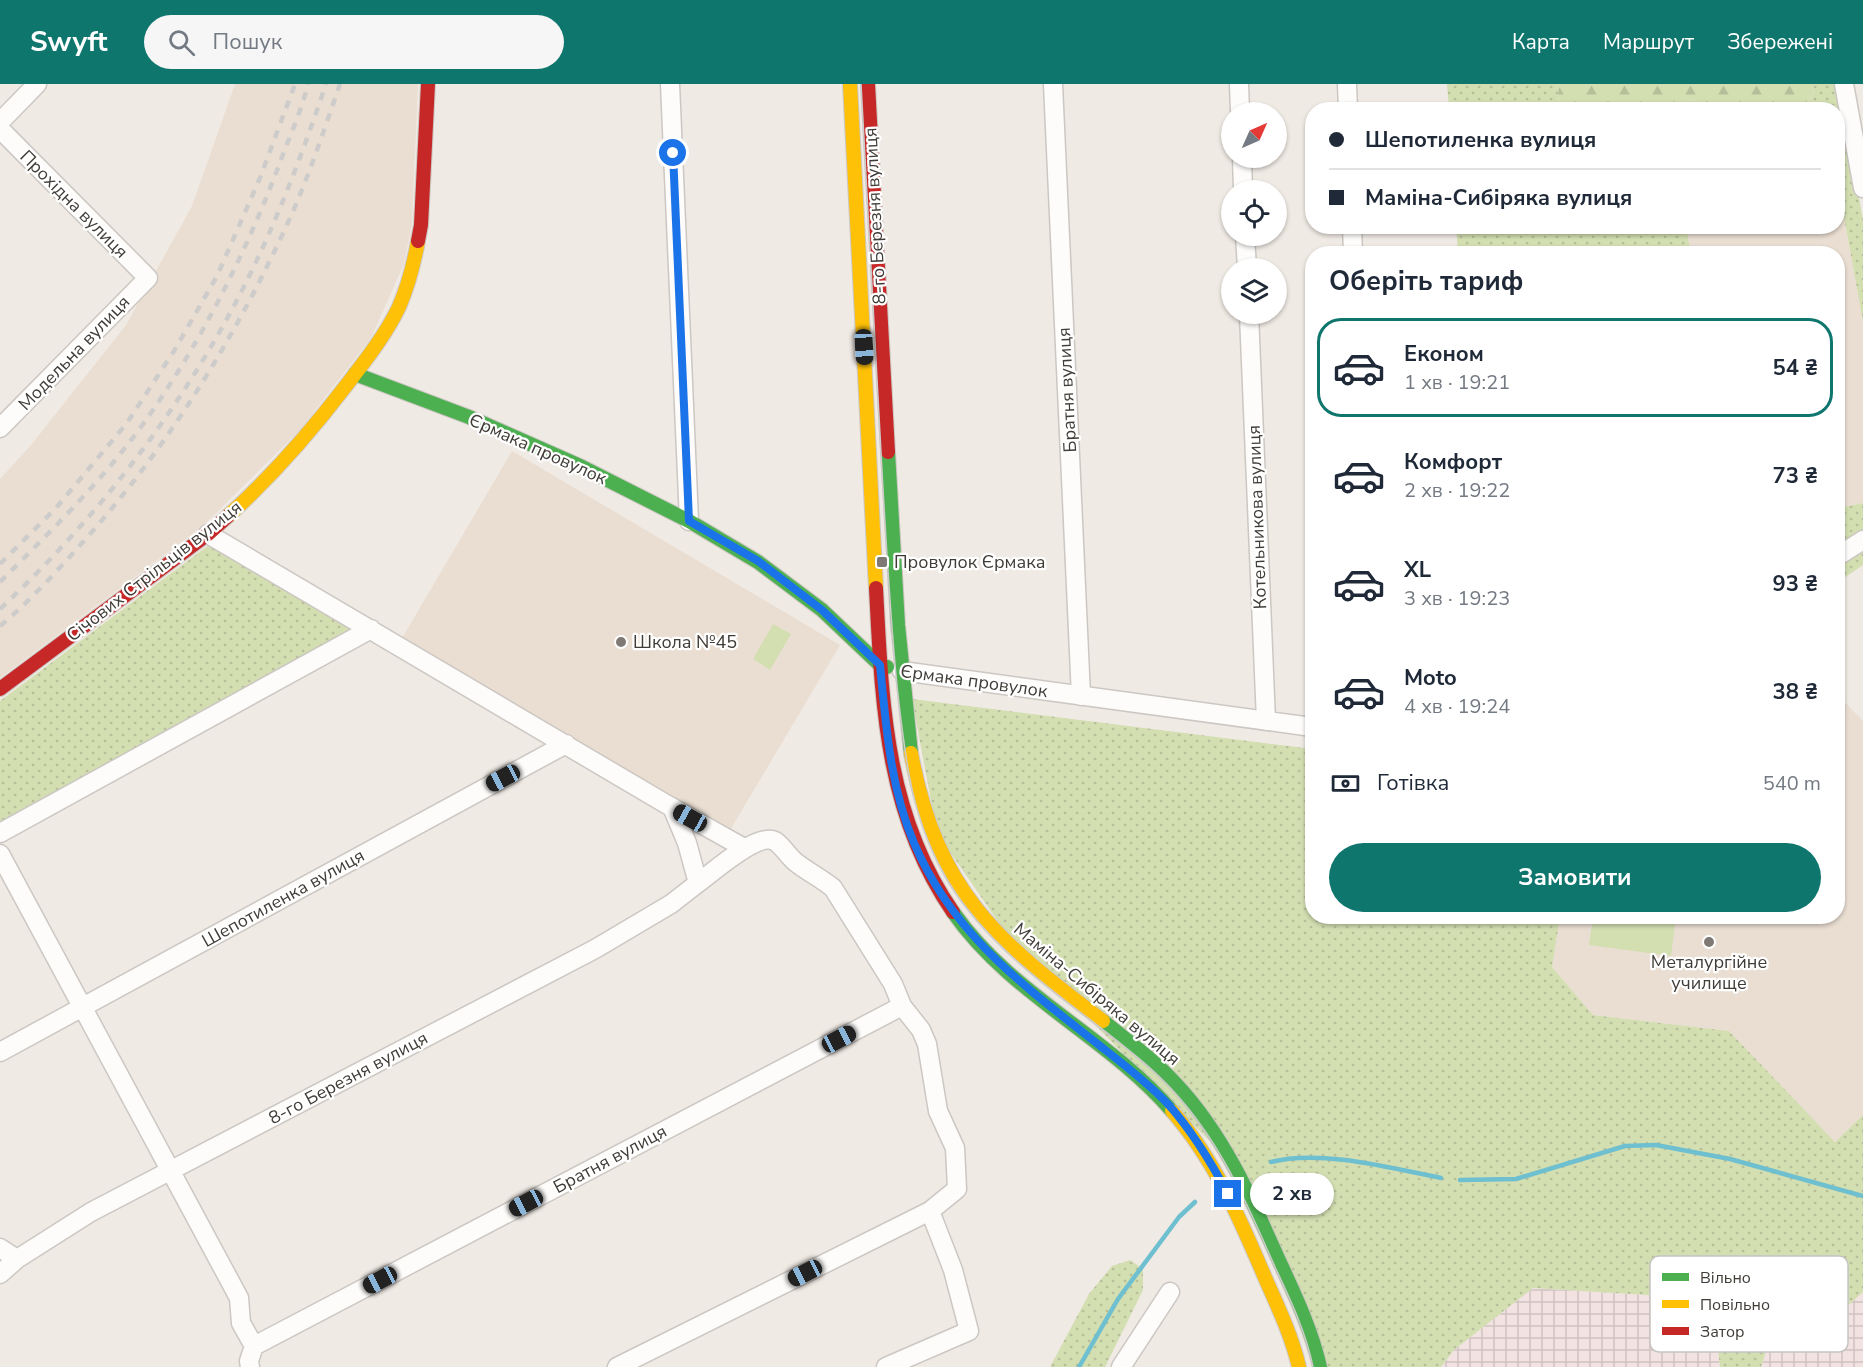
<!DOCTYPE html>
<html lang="uk">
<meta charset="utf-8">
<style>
body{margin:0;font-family:"Nunito Sans",sans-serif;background:#f6f6f7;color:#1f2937;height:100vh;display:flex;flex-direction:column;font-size:22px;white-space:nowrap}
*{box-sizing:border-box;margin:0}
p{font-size:20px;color:#747a83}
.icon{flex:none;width:33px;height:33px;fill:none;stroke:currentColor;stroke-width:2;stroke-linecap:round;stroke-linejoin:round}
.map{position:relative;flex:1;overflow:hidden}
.sheet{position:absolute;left:1305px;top:162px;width:540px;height:678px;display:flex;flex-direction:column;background:#fff;border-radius:24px;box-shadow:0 2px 4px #0004}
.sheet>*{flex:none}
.banner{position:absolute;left:1305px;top:18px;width:540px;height:132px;border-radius:24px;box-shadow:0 2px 4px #0004;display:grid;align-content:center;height:132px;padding:0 24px;background:#fff}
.needle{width:39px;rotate:45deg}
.fabs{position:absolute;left:1221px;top:18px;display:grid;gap:12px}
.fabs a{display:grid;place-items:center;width:66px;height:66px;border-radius:50%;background:#fff;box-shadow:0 2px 4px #0004;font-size:30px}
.end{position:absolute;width:27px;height:27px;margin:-14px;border:8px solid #1a73e8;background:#fff;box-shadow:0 0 0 3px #fff}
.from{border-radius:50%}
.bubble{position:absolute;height:42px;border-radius:21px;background:#fff;box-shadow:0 2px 4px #0004;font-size:20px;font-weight:700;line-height:42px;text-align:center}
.car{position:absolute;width:18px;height:36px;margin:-18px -9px;border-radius:8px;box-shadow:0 0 4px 2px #0007;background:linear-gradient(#222 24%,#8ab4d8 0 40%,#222 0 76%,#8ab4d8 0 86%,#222 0)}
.banner b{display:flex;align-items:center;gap:21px;height:57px;font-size:22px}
.banner b+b{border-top:2px solid #e0e1e3}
.banner i{width:15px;height:15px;background:#1f2937}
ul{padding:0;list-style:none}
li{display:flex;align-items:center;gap:18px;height:99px;margin:0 12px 9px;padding:0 12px;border:3px solid transparent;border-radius:24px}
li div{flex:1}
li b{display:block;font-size:22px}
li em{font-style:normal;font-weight:700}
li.active{border-color:#0f766e}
li>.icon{width:54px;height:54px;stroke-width:1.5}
h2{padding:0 24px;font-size:27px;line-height:72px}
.pay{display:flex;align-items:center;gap:15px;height:66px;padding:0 24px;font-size:22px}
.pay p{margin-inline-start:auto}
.cta{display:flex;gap:12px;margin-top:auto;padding:12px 24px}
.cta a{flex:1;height:69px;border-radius:36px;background:#0f766e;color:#fff;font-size:24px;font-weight:700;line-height:69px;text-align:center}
header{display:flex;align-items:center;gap:36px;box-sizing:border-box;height:84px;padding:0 30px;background:#0f766e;color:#fff}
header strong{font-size:28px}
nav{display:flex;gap:33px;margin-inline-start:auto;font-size:21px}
.search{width:420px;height:54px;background:#f6f6f7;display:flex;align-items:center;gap:15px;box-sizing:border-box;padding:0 21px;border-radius:33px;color:#747a83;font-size:22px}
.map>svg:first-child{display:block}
.industrial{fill:url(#industrial-grid)}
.built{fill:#eaded2}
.grass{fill:url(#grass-dots)}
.forest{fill:url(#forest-firs)}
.pitch{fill:#d3deb1}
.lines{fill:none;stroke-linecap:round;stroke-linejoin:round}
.stream{stroke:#6ebfcf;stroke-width:4.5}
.street-casing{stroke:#ccc7c2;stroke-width:21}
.fast-casing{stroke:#ccc7c2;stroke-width:16}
.slow-casing{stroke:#ccc7c2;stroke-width:16}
.jam-casing{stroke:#ccc7c2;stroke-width:16}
.street{stroke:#fdfcfb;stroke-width:18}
.fast{stroke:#4caf50;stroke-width:14}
.slow{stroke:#ffc107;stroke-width:14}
.jam{stroke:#c62828;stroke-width:14}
.tram{stroke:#cdccca;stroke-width:1.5}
.rail{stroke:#cdccca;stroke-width:4.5;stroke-dasharray:8 8;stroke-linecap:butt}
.route{stroke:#1a73e8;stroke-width:8}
.poi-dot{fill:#7e7974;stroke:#fff;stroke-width:2}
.labels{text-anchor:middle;stroke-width:4.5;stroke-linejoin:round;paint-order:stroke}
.street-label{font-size:18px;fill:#403c37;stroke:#fff}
.poi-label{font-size:18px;fill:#403c37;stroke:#fff;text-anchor:start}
.key{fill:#fff;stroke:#c6c4c3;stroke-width:1.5}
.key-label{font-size:16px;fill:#403c37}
</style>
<header>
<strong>Swyft</strong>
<div class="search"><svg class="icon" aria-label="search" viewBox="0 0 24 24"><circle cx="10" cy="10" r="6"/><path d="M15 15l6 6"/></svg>Пошук</div>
<nav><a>Карта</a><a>Маршрут</a><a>Збережені</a></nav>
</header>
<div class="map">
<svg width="1863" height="1283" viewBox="0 0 1863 1283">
<defs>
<pattern id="industrial-grid" width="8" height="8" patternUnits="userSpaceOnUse" patternTransform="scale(1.5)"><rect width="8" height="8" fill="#f3e2e2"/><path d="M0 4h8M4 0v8" fill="none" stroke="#d1c3c2"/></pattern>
<pattern id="grass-dots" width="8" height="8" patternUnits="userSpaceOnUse" patternTransform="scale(1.5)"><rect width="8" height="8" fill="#d3deb1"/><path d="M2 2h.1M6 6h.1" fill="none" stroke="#b6bf99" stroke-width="1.8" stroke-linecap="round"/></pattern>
<pattern id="forest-firs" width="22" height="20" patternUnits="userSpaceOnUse" patternTransform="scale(1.5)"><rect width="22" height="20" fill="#d3deb1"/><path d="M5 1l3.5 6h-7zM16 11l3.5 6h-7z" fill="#b6bf99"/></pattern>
</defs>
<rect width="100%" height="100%" fill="#f0eae4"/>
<path class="industrial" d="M 1533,1204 L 1712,1215 L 1720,1283 L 1441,1283 L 1454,1266 Z
M 1863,1208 L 1863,1283 L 1761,1283 L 1770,1256 L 1800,1265 Z"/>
<path class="built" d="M 235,0 L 418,0 L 412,140 L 404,180 L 371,254 L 300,346 L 203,442 L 0,594 L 0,395 L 31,361 L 126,241 L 192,122 Z
M 1838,100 L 1863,238 L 1863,419 L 1838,424 L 1838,170 L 1691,169 L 1686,143 L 1838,142 Z
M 512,367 L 840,561 L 729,748 L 401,556 Z
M 1838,611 L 1863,637 L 1863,1031 L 1835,1058 L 1729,947 L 1593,931 L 1552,883 L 1560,833 L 1838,832 Z"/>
<path class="grass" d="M 1447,0 L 1561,0 C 1556,8 1558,19 1564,25 L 1449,25 Z
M 1813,0 L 1838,0 L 1863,136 L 1863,238 L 1838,100 L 1838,26 L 1805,26 L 1814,7 Z
M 1691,15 L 1709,25 L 1672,26 L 1674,20 Z
M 1456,143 L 1686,143 L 1691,169 L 1458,169 Z
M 1863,419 L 1863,481 L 1838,498 L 1838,424 Z
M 209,461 L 352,545 L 0,738 L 0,617 Z
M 912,615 L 1312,665 L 1312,832 L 1560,833 L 1552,883 L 1593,931 L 1729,947 L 1835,1058 L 1863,1031 L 1863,1208 L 1800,1265 L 1770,1256 L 1761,1283 L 1720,1283 L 1712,1215 L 1533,1204 L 1454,1266 L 1441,1283 L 1326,1283 L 1251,1099 L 1010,855 L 937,749 Z
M 1130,1176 L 1143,1185 L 1143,1206 L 1105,1283 L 1050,1283 L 1089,1210 L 1112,1182 Z"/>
<path class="forest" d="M 1561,0 L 1813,0 L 1814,7 L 1805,25 L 1709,25 L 1691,15 L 1674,20 L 1672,25 L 1564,26 C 1558,19 1556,8 1561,0 Z"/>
<path class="pitch" d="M 773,540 L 791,550 L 770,586 L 753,575 Z
M 1593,833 L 1676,833 L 1671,872 L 1589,861 Z"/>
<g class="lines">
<path class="stream" d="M 1271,1078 C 1320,1065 1391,1084 1441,1094
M 1460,1096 L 1516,1095 L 1625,1062 L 1656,1061 L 1730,1075 L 1863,1112
M 1079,1283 L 1118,1215 L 1179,1133 L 1195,1118"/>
<g class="street-casing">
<path id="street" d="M 670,0 L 689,437
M 1053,0 L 1081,612
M 1239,0 L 1240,28
M 1347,0 L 1348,26
M 1844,0 L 1863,104
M 0,38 L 37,0
M 0,45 L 148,194 L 0,344
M 1242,74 L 1243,106
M 1352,142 L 1353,170
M 1245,152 L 1247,184
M 1249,230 L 1266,637
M 208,450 L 666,720 L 744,764
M 1838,472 L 1863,456
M 902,587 L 1312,643
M 0,749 L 371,545
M 0,770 L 239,1214 L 241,1239 L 254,1262
M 0,968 L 566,660
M 0,1164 L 17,1175
M 0,1190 L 17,1175 L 91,1128 L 595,865 L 671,820 L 698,799
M 254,1262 L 902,922
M 250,1283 L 249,1277 L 254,1262
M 617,1283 L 930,1127 L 957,1105 L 955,1064 L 938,1027 L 927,960 L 921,946 L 902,922 L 893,900 L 833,804 C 822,795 810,789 798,780 C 789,774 783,762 775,757 C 757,748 712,789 698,799 L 687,759 L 672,723
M 886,1283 L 969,1247 L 953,1186 L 930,1127
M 1121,1283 L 1170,1208"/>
</g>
<g class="fast-casing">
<path id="fast" d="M 355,290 L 469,333 L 580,382 L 689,437 L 758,478 L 822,526 L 880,581 L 887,583
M 888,368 L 898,541 L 911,669
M 953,828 C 1010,910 1107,952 1172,1027
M 1103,937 C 1128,957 1154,976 1176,1000 C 1222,1049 1250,1111 1277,1172 C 1294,1209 1311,1244 1320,1283"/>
</g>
<g class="slow-casing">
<path id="slow" d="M 850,0 L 876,504
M 228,432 C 271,393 309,350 345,303 C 365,277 385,252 399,223 C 408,202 414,179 418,157
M 911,669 C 937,808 996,856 1103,937
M 1172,1027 C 1215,1076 1241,1137 1266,1196 C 1279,1225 1292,1253 1299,1283"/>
</g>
<g class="jam-casing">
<path id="jam" d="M 868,0 L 888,368
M 418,157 L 421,141 L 428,0
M 876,504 C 882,619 885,730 953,828
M 0,605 L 208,450 L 228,432"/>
</g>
<use href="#street" class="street"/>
<use href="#fast" class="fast"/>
<use href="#slow" class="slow"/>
<use href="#jam" class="jam"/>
<path class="tram" d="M 861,0 C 868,129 875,258 882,387 C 886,459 890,530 897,602 C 905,673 911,738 950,801 C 1000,879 1082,924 1150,984 C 1212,1039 1242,1108 1275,1183 C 1290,1215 1306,1248 1313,1283"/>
<path class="rail" d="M 0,480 L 56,424 L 127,339 L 174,267 L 217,192 L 260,94 L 295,0
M 0,498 C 48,450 97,402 138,347 C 198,265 247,168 282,73 C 291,49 302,25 308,0
M 0,525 C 95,436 175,333 236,218 C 273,148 301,74 326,0
M 0,542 C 30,517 57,487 83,458 C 167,364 232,259 285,145 C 307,98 323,49 340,0"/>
</g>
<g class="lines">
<path class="route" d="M 673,69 L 689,437 L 758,477 L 822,526 L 880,581 C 886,641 890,703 914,759 C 953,851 1023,901 1099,961 C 1122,979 1147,998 1168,1020 C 1192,1047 1211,1078 1228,1110"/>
</g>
<g class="poi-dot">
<rect x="876" y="472" width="12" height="12" rx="3"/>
<circle cx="621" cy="558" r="6"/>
<circle cx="1709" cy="858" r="6"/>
</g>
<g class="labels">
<g class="street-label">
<text transform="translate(74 120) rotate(45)" y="6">Прохідна вулиця</text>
<text transform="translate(875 132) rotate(-93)" y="6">8-го Березня вулиця</text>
<text transform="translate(74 269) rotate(-46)" y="6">Модельна вулиця</text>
<text transform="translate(1067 306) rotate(-93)" y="6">Братня вулиця</text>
<text transform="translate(538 365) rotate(24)" y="6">Єрмака провулок</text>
<text transform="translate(1257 433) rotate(-92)" y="6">Котельникова вулиця</text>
<text transform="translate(154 487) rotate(-38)" y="6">Січових Стрільців вулиця</text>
<text transform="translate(974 597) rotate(8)" y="6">Єрмака провулок</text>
<text transform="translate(283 814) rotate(-29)" y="6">Шепотиленка вулиця</text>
<text transform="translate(1097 910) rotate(40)" y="6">Маміна-Сибіряка вулиця</text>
<text transform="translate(348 994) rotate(-28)" y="6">8-го Березня вулиця</text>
<text transform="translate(610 1075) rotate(-28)" y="6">Братня вулиця</text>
</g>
<g class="poi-label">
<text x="894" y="484">Провулок Єрмака</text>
<text x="633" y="564">Школа №45</text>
<text x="1709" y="884" text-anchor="middle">Металургійне<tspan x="1709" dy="21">училище</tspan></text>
</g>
</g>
<rect x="1650" y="1172" width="198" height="96" rx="9" class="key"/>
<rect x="1662" y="1189" width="27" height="8" fill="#4caf50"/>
<rect x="1662" y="1216" width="27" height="8" fill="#ffc107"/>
<rect x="1662" y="1243" width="27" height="8" fill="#c62828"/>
<g class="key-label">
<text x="1700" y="1199">Вільно</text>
<text x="1700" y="1226">Повільно</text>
<text x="1700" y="1253">Затор</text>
</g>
</svg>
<div class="fabs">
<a><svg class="needle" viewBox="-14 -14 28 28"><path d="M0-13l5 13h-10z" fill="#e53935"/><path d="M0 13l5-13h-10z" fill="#747a83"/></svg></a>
<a><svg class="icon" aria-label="locate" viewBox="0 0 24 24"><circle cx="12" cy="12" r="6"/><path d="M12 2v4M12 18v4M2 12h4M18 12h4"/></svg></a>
<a><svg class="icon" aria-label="layers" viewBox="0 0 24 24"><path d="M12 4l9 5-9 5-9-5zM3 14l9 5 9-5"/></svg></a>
</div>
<i class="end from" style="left:673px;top:69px"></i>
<i class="end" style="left:1228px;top:1110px"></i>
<div class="bubble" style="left:1250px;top:1089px;width:84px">2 хв</div>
<i class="car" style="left:864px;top:263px;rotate:177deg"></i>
<i class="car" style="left:503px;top:694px;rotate:242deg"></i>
<i class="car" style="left:690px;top:734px;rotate:299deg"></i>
<i class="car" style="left:839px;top:955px;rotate:62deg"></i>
<i class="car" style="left:526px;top:1119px;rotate:242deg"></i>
<i class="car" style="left:805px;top:1189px;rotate:243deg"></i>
<i class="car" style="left:380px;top:1196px;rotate:242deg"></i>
<div class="banner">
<b><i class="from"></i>Шепотиленка вулиця</b>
<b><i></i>Маміна-Сибіряка вулиця</b>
</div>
<section class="sheet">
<h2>Оберіть тариф</h2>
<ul>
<li class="active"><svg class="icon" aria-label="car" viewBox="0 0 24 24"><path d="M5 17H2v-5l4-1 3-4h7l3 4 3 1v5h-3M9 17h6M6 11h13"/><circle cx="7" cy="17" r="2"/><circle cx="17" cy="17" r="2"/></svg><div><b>Економ</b><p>1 хв · 19:21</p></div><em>54 ₴</em></li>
<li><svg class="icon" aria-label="car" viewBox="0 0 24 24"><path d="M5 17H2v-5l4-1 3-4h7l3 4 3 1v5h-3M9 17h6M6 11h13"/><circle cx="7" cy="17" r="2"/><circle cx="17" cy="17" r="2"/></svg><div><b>Комфорт</b><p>2 хв · 19:22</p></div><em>73 ₴</em></li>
<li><svg class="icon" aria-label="car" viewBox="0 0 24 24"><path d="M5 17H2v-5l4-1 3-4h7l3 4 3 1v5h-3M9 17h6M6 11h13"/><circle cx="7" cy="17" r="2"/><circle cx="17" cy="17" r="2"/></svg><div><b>XL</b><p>3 хв · 19:23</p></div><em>93 ₴</em></li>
<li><svg class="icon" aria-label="car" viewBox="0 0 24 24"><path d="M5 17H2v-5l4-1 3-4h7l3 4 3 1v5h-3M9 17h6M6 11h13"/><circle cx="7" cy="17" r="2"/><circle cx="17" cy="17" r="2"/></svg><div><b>Moto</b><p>4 хв · 19:24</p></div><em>38 ₴</em></li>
</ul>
<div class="pay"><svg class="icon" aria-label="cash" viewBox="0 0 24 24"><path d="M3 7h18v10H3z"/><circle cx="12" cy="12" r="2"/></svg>Готівка<p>540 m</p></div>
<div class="cta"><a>Замовити</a></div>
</section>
</div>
